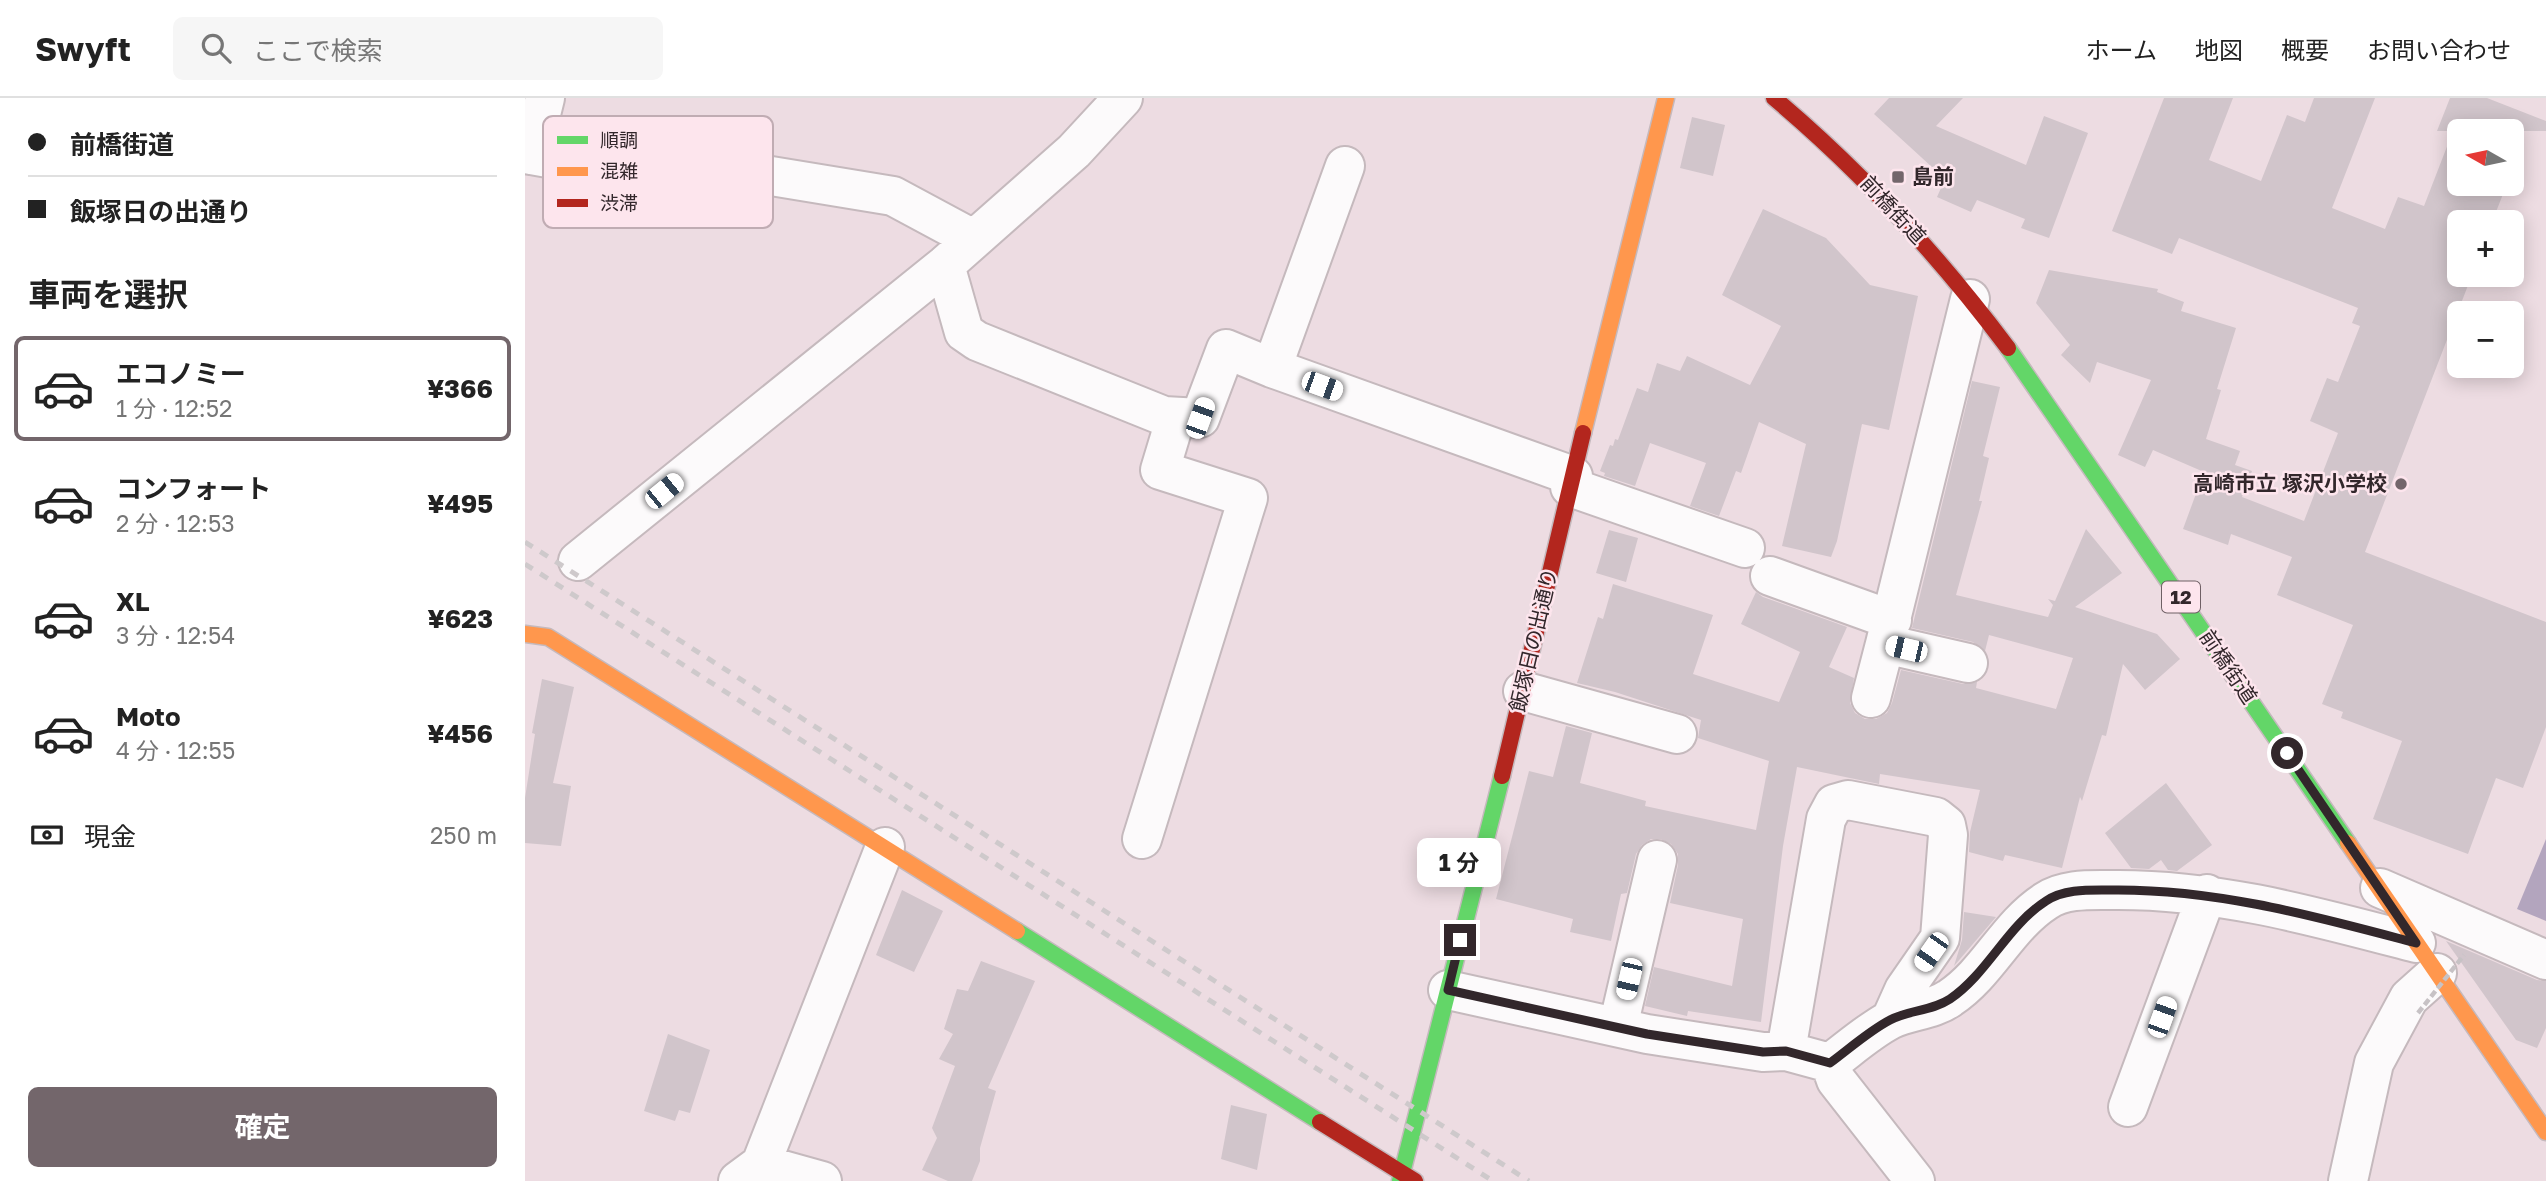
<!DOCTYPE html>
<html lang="ja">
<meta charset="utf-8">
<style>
body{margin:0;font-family:"Golos Text","Noto Sans JP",sans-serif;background:#f6f6f6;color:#222;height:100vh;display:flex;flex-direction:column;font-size:26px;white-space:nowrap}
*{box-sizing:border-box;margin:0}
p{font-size:23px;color:#767676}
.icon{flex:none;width:38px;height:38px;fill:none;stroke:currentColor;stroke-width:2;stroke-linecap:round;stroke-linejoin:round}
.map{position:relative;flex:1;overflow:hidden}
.details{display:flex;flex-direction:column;background:#fff;width:525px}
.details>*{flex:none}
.banner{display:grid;align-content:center;height:154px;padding:0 28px;background:#fff}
.needle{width:46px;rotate:279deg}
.tools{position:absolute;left:1922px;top:21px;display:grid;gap:14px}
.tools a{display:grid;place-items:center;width:77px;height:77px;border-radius:10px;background:#fff;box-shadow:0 4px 18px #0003;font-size:35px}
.end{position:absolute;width:32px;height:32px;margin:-16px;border:9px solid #32272b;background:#fff;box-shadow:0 0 0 4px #fff}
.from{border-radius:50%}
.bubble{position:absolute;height:49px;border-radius:10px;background:#fff;box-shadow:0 4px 18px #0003;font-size:23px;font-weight:700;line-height:49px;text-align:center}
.car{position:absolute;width:21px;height:42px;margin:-21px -10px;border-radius:9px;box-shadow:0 0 5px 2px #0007;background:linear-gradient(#fff 24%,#345 0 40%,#fff 0 76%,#345 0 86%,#fff 0)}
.banner b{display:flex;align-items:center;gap:24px;height:66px;font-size:26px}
.banner b+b{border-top:2px solid #e0e0e0}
.banner i{width:18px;height:18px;background:#222}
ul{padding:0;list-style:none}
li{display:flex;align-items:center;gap:21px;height:105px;margin:0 14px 10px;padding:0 14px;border:4px solid transparent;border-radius:10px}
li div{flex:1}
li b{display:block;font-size:26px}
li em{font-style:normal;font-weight:700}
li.on{border-color:#73666b}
li>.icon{width:63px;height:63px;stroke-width:1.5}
h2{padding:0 28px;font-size:32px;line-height:84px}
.pay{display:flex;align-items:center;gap:18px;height:77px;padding:0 28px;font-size:26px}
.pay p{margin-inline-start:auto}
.cta{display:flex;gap:14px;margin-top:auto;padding:14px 28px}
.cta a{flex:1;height:80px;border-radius:10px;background:#73666b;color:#fff;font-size:28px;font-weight:700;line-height:80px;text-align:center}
header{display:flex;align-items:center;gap:42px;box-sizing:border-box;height:98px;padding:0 35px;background:#fff;border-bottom:2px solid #e0e0e0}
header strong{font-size:33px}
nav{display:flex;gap:38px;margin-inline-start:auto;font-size:24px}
.search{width:490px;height:63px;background:#f6f6f6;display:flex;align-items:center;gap:18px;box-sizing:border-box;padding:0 24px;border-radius:10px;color:#767676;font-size:26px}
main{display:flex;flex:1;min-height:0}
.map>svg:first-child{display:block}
.water{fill:#b3a5be}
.building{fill:#d1c5cb}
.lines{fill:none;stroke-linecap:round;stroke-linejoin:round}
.street-casing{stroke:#c5b9bd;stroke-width:42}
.fast-casing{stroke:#c5b9bd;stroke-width:19}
.slow-casing{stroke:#c5b9bd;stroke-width:19}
.jam-casing{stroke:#c5b9bd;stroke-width:19}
.street{stroke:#fcfafb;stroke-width:38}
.fast{stroke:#63d668;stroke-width:16}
.slow{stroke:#ff974d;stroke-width:16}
.jam{stroke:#b3261e;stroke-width:16}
.rail{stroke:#cec9cb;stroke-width:5;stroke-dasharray:9 9;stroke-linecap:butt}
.path-bridge{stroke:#c7c2c5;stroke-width:4.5;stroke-dasharray:7 3.5;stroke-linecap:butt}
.route{stroke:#32272b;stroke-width:9}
.poi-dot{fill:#73666b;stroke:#fde5ed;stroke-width:2.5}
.labels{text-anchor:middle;stroke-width:5;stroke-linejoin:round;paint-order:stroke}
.shield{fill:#fde5ed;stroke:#6f6065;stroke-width:2}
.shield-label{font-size:19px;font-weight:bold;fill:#32272b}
.poi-label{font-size:21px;font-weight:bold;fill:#32272b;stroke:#fde5ed;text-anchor:start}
.street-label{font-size:21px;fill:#32272b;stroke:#fde5ed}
.key{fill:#fde5ed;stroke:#c0acb3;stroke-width:2}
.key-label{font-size:19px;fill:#32272b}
</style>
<header>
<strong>Swyft</strong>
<div class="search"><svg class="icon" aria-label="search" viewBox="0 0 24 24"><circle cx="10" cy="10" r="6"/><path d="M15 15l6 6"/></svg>ここで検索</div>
<nav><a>ホーム</a><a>地図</a><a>概要</a><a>お問い合わせ</a></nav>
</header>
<main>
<section class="details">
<div class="banner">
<b><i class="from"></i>前橋街道</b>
<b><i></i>飯塚日の出通り</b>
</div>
<h2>車両を選択</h2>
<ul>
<li class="on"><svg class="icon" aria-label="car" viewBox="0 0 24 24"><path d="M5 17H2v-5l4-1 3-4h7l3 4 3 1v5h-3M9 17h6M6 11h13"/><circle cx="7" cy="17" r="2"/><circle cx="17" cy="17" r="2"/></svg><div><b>エコノミー</b><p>1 分 · 12:52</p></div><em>¥366</em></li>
<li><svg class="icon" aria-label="car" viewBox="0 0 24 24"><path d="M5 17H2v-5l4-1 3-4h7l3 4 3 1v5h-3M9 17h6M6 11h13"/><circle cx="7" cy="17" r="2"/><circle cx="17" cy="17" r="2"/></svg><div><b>コンフォート</b><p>2 分 · 12:53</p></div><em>¥495</em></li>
<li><svg class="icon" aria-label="car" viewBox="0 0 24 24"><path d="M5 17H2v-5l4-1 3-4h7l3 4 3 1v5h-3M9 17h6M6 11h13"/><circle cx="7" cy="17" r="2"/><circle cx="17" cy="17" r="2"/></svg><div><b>XL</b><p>3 分 · 12:54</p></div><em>¥623</em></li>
<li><svg class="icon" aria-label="car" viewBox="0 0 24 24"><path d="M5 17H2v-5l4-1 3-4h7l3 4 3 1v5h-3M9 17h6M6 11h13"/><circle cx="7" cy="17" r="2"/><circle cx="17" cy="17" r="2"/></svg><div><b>Moto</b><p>4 分 · 12:55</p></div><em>¥456</em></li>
</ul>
<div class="pay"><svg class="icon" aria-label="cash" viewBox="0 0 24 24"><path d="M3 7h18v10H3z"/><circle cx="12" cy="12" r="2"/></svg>現金<p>250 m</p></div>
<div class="cta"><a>確定</a></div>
</section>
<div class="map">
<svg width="2021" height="1083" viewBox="0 0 2021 1083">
<rect width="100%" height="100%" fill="#eddce2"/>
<path class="water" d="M 2021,741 L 2021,823 L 1992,811 Z"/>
<path class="building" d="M 1364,0 L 1438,0 L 1411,28 L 1501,67 L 1519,18 L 1563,35 L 1524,140 L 1496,130 L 1500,121 L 1452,102 L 1446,114 L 1412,99 L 1420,81 L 1349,16 Z
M 1639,0 L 1708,0 L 1684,62 L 1736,83 L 1762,17 L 1780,24 L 1789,0 L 1850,0 L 1807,110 L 1860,131 L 1873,99 L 1899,108 L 1928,33 L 1912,33 L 1925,0 L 1962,0 L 2021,23 L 2021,33 L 1934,33 L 1934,86 L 1982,86 L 1967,124 L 1934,124 L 1934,177 L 1947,177 L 1840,454 L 2021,524 L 2021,629 L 1998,690 L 1971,680 L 1943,756 L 1848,721 L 1877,643 L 1816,620 L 1818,614 L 1797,606 L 1828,527 L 1752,497 L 1767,459 L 1706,436 L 1703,447 L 1658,431 L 1679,374 L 1628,352 L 1620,369 L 1593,357 L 1626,282 L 1572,264 L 1565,285 L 1536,257 L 1545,247 L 1511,205 L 1524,172 L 1633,191 L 1632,194 L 1659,204 L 1656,213 L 1711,230 L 1692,291 L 1696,292 L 1681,341 L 1715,353 L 1710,367 L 1727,373 L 1717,399 L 1779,423 L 1813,335 L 1785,323 L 1802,280 L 1813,284 L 1835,228 L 1827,225 L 1833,210 L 1654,140 L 1647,156 L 1587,133 Z
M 1167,19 L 1200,27 L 1188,78 L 1155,70 Z
M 1238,111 L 1301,140 L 1345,187 L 1393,198 L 1364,332 L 1337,326 L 1312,443 L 1306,459 L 1257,448 L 1281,346 L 1234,324 L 1216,375 L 1211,373 L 1194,418 L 1165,408 L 1181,365 L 1125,345 L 1110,388 L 1079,378 L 1080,375 L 1075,373 L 1085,347 L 1088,348 L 1090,341 L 1093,342 L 1112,290 L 1123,294 L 1132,265 L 1155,273 L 1162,258 L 1225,287 L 1256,228 L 1197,197 Z
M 1447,283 L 1475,289 L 1458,358 L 1464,360 L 1454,403 L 1457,403 L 1431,497 L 1523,519 L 1528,507 L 1523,501 L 1530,503 L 1561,431 L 1597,475 L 1550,509 L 1632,536 L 1655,561 L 1620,592 L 1598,566 L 1581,638 L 1577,637 L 1557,703 L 1555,699 L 1537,770 L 1480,757 L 1478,763 L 1444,754 L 1445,734 L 1455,692 L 1355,676 L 1354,686 L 1272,669 L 1258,748 L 1236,924 L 1163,913 L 1162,918 L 1120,908 L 1129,869 L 1207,888 L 1218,821 L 1145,805 L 1153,767 L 1153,756 L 1146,746 L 1136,741 L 1126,741 L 1117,747 L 1111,756 L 1102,795 L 1096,796 L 1086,843 L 1045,834 L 1048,821 L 971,801 L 1004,673 L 1028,679 L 1041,628 L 1067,635 L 1055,685 L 1121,703 L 1120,708 L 1231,732 L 1244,663 L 1173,640 L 1176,622 L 1090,594 L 1052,585 L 1073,519 L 1078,521 L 1088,486 L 1188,517 L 1168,576 L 1254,604 L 1275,554 L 1216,526 L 1231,494 L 1238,499 L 1322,529 L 1304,569 L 1329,580 L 1325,605 L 1330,615 L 1340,621 L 1351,621 L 1362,615 L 1367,605 L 1376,572 L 1438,586 L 1452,584 L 1451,590 L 1531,611 L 1548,560 L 1464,537 L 1460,553 L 1448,544 L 1387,530 Z
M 1084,432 L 1113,440 L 1101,484 L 1071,475 Z
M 17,581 L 49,589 L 28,685 L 46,688 L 36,748 L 0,745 L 0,700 L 10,636 L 7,635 Z
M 1641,685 L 1687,747 L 1652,773 L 1643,772 L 1636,762 L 1624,771 L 1606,770 L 1580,735 Z
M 377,792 L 418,813 L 389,874 L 351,857 Z
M 1439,814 L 1471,819 L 1429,868 L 1437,842 Z
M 1921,843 L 2012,882 L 2021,883 L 2021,930 L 2012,950 L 1991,942 Z
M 456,863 L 510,883 L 463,990 L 471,993 L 455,1050 L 455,1063 L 447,1083 L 423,1083 L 397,1072 L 412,1040 L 407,1030 L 430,968 L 414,961 L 428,936 L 419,931 L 432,891 L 443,893 Z
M 143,936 L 185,952 L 165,1015 L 154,1012 L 150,1023 L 119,1013 Z
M 706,1007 L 742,1016 L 732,1072 L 696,1061 Z"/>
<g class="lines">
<g class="street-casing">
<path id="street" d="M 0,56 L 79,70 L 167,65 L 368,98 L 448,141
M 6,57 L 20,0
M 420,167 L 439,234 L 452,243 L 639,318 L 675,320 L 701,251 L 747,270 L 1048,378
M 747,270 L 820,68
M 1045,389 L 1220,450
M 53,463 L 420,167 L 549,53 L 598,0
M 1245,478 L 1367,522
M 1443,565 L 1360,546 L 1445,201
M 998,593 L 1152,636
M 1346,600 L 1360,546
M 617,741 L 723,400 L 635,372 L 651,319
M 1855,790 L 2021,862
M 923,892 L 1122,936 L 1238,954 L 1261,953 L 1305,965 C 1324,951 1344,933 1365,922 C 1384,912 1407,913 1425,900 C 1463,875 1482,828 1521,803 C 1539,791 1563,792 1583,792 C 1689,790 1789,818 1891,845
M 1093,929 L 1132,762
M 1261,953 L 1301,721 L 1309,706 L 1323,702 L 1411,719 L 1421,727 L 1423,737 L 1415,840 L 1379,892 L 1366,921
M 1305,965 L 1311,982 L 1390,1083
M 1603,1009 L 1682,796
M 236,1066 L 297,1083
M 213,1083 L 236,1066 L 360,749
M 1823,1083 L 1849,965 L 1884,900 L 1912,875"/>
</g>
<g class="fast-casing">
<path id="fast" d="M 1483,250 L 1823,745
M 492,833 L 795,1024
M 875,1083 L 977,678"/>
</g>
<g class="slow-casing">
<path id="slow" d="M 1058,335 L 1141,0
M 0,536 L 23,539 L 492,833
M 1823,745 L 2021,1034"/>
</g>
<g class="jam-casing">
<path id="jam" d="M 1249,0 C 1337,74 1414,158 1483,250
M 977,678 L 1058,335
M 795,1024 L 890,1083"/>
</g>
<use href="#street" class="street"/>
<use href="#fast" class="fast"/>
<use href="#slow" class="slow"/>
<use href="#jam" class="jam"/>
<path class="rail" d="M 0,444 L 1004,1083
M 0,466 L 968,1083"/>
<path class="path-bridge" d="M 1893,915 L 1939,857"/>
</g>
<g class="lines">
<path class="route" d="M 935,842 L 923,892 L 1122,936 L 1238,954 L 1261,953 L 1305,965 C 1324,951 1344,933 1365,922 C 1384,912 1407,913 1425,901 C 1463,875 1482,828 1521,803 C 1539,791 1563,792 1583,792 C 1689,790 1789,818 1891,845 L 1762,655"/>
</g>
<g class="poi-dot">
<rect x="1366" y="72" width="14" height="14" rx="3.5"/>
<circle cx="1876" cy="386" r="7"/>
</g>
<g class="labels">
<rect class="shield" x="1637" y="483.5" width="38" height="31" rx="5"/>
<g class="shield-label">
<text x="1656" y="506">12</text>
</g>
<g class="poi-label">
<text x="1387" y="86">島前</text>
<text x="1862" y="393" text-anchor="end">高崎市立 塚沢小学校</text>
</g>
<g class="street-label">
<text transform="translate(1368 112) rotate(47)" y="7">前橋街道</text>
<text transform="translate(1009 542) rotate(-77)" y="7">飯塚日の出通り</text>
<text transform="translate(1703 569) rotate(56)" y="7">前橋街道</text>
</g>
</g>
<rect x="18" y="18" width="230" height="112" rx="10" class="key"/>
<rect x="32" y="38" width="31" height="8" fill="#63d668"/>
<rect x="32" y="69" width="31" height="9" fill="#ff974d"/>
<rect x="32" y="101" width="31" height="8" fill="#b3261e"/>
<g class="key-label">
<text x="75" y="49">順調</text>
<text x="75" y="80">混雑</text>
<text x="75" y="112">渋滞</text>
</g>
</svg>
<div class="tools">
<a><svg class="needle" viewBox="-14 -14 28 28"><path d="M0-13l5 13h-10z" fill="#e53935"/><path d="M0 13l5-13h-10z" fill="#767676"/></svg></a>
<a>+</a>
<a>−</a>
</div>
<i class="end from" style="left:1762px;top:655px"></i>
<i class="end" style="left:935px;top:842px"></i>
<div class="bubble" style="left:892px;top:740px;width:84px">1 分</div>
<i class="car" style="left:797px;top:288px;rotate:110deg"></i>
<i class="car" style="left:675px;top:320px;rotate:20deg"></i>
<i class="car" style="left:139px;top:393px;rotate:51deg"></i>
<i class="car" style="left:1381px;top:551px;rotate:283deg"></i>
<i class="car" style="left:1406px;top:854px;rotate:215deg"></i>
<i class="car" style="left:1104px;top:881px;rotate:193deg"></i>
<i class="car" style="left:1637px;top:919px;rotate:20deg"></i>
</div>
</main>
